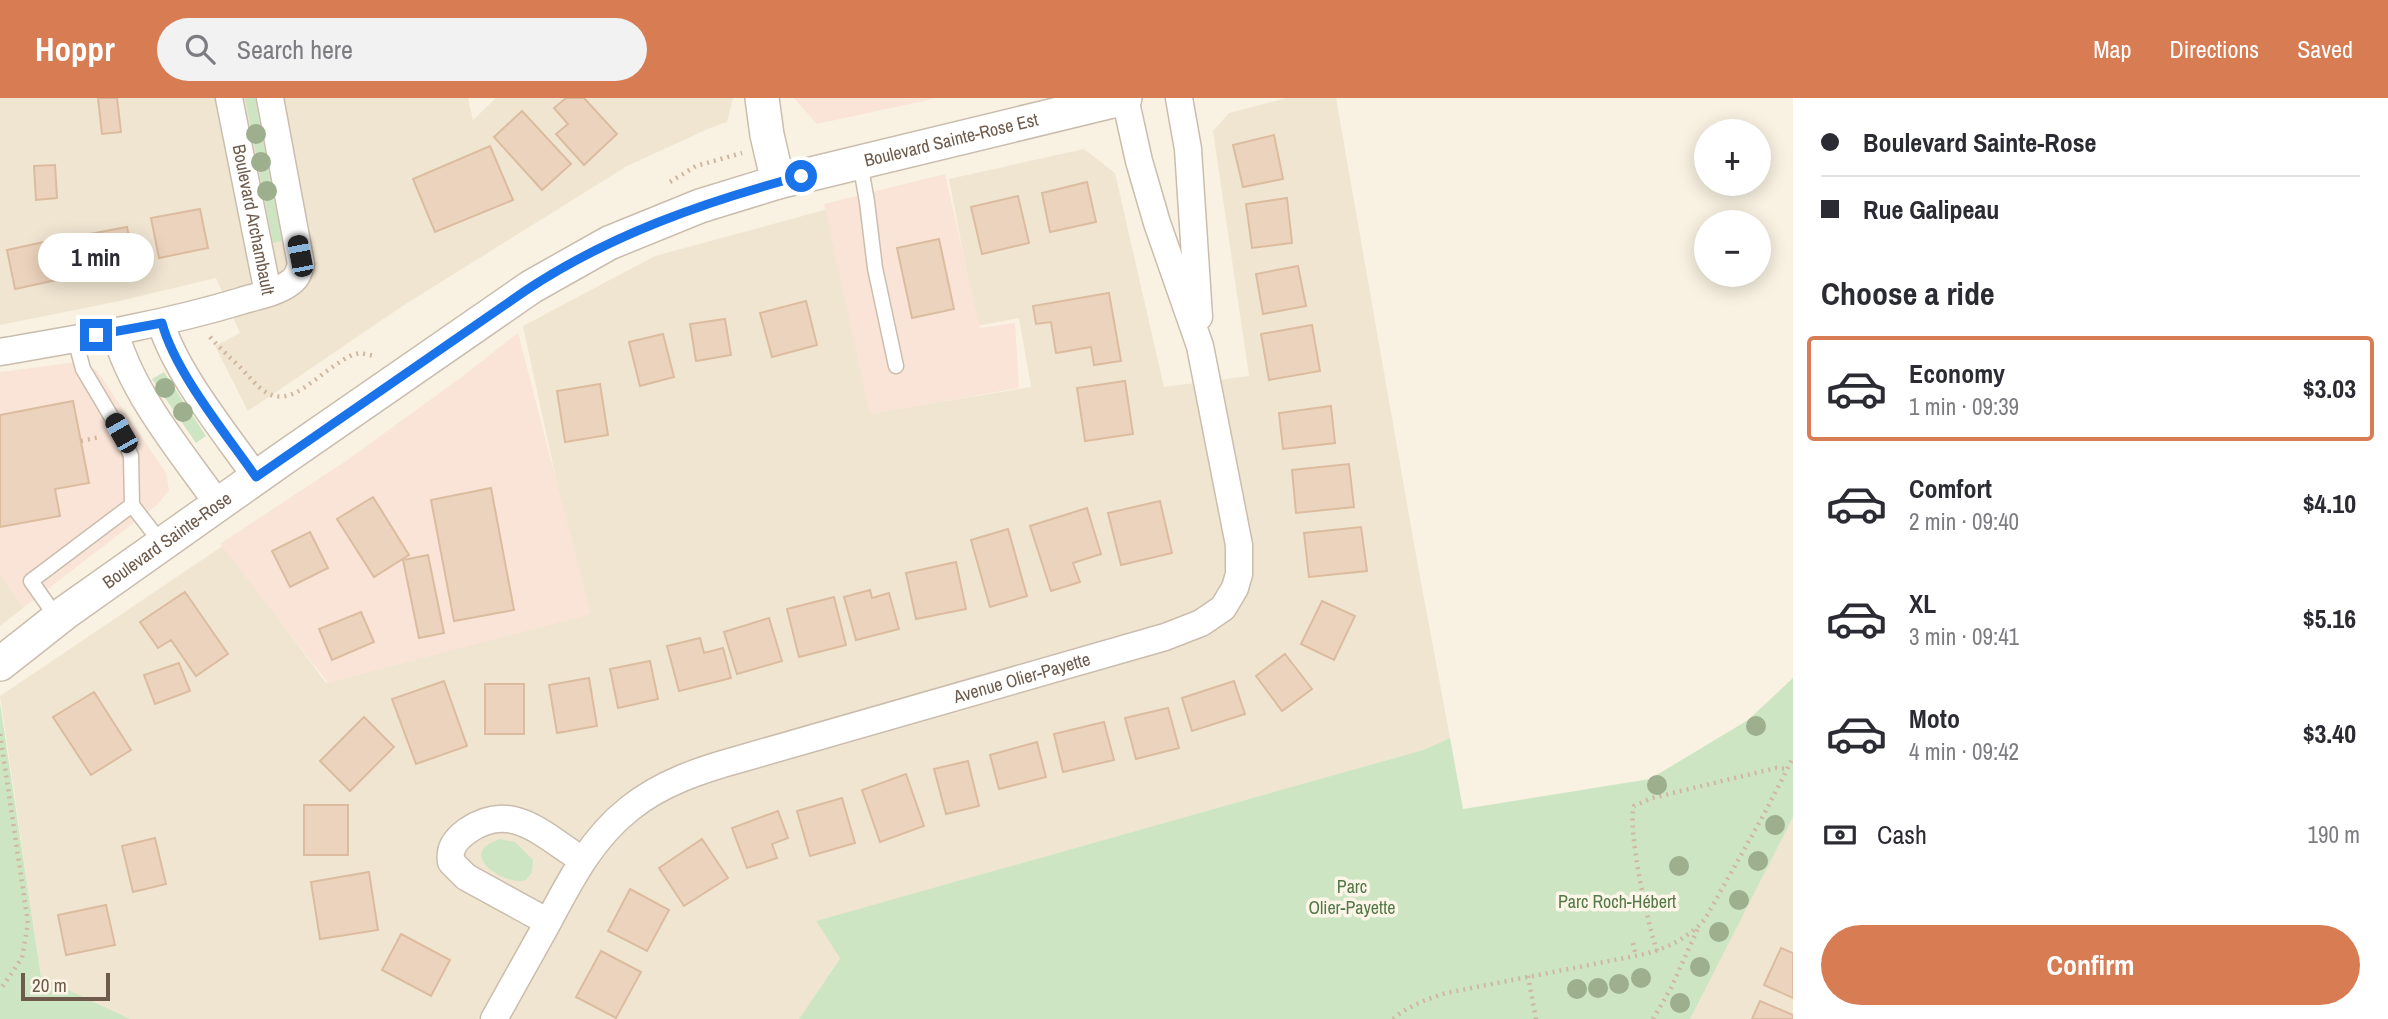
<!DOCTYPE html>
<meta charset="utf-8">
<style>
body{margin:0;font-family:"Archivo Narrow",sans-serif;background:#f2f2f3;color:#2b2b33;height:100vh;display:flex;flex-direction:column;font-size:26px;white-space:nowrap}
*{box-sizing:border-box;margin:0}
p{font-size:23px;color:#7c7c81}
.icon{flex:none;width:38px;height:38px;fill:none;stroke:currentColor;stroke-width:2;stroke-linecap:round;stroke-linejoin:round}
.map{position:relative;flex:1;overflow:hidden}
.details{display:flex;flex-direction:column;background:#fff;width:595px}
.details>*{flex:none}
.hud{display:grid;align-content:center;height:154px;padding:0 28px;background:#fff}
.fabs{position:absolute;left:1694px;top:21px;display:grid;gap:14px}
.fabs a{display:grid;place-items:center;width:77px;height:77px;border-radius:50%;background:#fff;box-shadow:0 4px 18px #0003;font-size:35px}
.scale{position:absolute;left:21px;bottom:18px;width:89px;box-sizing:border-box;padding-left:7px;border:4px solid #6e5b4b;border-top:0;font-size:19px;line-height:24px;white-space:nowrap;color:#6e5b4b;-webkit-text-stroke:5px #fdf6e8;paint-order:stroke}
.end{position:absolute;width:32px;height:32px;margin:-16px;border:9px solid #1a73e8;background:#fff;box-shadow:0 0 0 4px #fff}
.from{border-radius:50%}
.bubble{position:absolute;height:49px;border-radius:24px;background:#fff;box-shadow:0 4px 18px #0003;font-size:23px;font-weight:700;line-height:49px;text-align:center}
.car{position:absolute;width:21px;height:42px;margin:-21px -10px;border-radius:9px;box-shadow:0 0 5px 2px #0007;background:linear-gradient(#222 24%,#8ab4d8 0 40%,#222 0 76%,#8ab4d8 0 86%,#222 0)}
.hud b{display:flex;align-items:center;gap:24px;height:66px;font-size:26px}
.hud b+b{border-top:2px solid #e1e1e2}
.hud i{width:18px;height:18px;background:#2b2b33}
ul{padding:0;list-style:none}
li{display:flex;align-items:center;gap:21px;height:105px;margin:0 14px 10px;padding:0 14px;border:4px solid transparent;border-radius:7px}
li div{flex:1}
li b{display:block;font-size:26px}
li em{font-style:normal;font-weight:700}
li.on{border-color:#d77c53}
li>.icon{width:63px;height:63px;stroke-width:1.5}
h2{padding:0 28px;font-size:32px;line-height:84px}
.pay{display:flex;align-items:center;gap:18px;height:77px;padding:0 28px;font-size:26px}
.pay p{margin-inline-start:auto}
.primary-button{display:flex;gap:14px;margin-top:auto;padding:14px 28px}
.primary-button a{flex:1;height:80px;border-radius:42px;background:#d77c53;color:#fff;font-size:28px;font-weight:700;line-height:80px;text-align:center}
header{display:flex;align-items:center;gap:42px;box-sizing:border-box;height:98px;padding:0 35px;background:#d77c53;color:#fff}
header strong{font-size:33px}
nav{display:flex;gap:38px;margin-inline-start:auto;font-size:24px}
.search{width:490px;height:63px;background:#f2f2f3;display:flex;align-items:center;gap:18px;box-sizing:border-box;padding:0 24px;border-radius:38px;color:#7c7c81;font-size:26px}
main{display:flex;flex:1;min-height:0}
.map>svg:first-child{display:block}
.residential{fill:#f0e5d1}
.commercial{fill:#f9e4d7}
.green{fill:#cde5c3}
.building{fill:#ecd3bd;stroke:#dcbc9f;stroke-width:2}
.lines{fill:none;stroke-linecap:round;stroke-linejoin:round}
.service-casing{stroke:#cbbdad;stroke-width:17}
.minor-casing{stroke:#cbbdad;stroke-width:29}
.tertiary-casing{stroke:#cbbdad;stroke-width:36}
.path{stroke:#d0b7a0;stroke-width:4.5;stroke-dasharray:2 5;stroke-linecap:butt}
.service{stroke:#fff;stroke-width:14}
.minor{stroke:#fff;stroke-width:26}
.tertiary{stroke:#fff;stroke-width:33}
.tree{fill:#9daf8d}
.route{stroke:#1a73e8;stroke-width:9}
.labels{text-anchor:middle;stroke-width:7;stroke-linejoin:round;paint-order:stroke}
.street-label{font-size:18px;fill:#6e5b4b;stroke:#fdf6e8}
.park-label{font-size:18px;fill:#527948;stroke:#fdf6e8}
</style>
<header>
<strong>Hoppr</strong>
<div class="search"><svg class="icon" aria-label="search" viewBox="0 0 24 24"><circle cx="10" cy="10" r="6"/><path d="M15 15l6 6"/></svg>Search here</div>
<nav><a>Map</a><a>Directions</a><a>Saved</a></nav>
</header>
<main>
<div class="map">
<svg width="1793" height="921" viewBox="0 0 1793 921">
<rect width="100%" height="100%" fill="#f9f2e2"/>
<path class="residential" d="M 0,0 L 468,0 L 473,22 L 496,0 L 733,0 L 727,24 L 708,31 L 627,68 L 401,209 L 248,313 L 215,248 L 240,235 L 216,180 L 115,204 L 0,227 Z
M 1286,0 L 1336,0 L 1416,457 L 1450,640 L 1423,652 L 817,823 L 840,859 L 799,921 L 130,921 L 41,879 L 0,598 L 224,447 L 326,585 L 585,515 L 523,228 L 655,158 L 828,111 L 872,315 L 1031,289 L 1019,220 L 977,228 L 949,81 L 1084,51 L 1115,75 L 1164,289 L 1249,278 L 1213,33 L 1229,15 Z
M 0,476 L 23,510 L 0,528 Z
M 1793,719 L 1793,921 L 1690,921 L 1714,871 Z"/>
<path class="commercial" d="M 794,0 L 937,0 L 817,26 Z
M 945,76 L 980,230 L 1015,225 L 1019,290 L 870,316 L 824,106 Z
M 518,235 L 591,516 L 328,585 L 220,446 L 346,363 L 463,278 Z
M 70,265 L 90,268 L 97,273 L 166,375 L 169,392 L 157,407 L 23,510 L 0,476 L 0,274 Z"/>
<path class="green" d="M 245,0 L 255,0 L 282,143 L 273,145 Z
M 164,274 L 206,338 L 196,345 L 152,281 Z
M 1793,580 L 1793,719 L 1690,921 L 799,921 L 840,860 L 816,823 L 1423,652 L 1450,640 L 1463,711 L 1650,681 L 1748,622 Z
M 0,605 L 41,879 L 130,921 L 0,921 Z
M 500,741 L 515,744 L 533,762 L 532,774 L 526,782 C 507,789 453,756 500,741 Z"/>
<path class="building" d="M 98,0 L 117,0 L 121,34 L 102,36 Z
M 566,0 L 584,0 L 617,36 L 584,67 L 556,36 L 568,26 L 554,10 Z
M 522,13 L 571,66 L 542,92 L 494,39 Z
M 1274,37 L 1283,81 L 1243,89 L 1233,47 Z
M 490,48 L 513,102 L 435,134 L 413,81 Z
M 55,67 L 57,100 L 36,102 L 34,68 Z
M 1087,84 L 1096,124 L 1050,134 L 1042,95 Z
M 1018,98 L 1029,145 L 982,156 L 971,109 Z
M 1287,100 L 1292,145 L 1252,150 L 1246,106 Z
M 200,111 L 208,150 L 159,160 L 151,120 Z
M 127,129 L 135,167 L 86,176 L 79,138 Z
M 939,141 L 954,211 L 912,220 L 897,150 Z
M 53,142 L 61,181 L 15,191 L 7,152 Z
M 1298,168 L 1306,208 L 1263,216 L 1256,176 Z
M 1109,195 L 1121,263 L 1094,267 L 1091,249 L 1056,255 L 1051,224 L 1036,226 L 1033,208 Z
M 806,203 L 817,247 L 772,259 L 760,215 Z
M 725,221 L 731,257 L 696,263 L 690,226 Z
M 1312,227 L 1320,273 L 1269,282 L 1261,236 Z
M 663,236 L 674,279 L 640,288 L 629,244 Z
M 1125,283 L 1133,336 L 1085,343 L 1077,290 Z
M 600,286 L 608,337 L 565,344 L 557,293 Z
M 73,303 L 89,385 L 55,391 L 60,418 L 0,429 L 0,317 Z
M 1331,308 L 1335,345 L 1283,351 L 1279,315 Z
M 1349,366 L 1354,409 L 1296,415 L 1292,372 Z
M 491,390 L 514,512 L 454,523 L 431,402 Z
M 373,399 L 409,457 L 374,479 L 337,421 Z
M 1160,403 L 1172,455 L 1121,467 L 1108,415 Z
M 1087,410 L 1101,456 L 1073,465 L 1080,484 L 1051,493 L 1030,428 Z
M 1361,429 L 1367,473 L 1309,479 L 1304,435 Z
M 1008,431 L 1027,498 L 990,509 L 971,442 Z
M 310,434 L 328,470 L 290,489 L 272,453 Z
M 428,457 L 444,535 L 419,540 L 403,462 Z
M 956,464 L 966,511 L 916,521 L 906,475 Z
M 870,492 L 872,500 L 889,495 L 899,531 L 856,542 L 844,499 Z
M 185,494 L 228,556 L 196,578 L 171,542 L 158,550 L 140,524 Z
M 834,499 L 846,547 L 799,559 L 787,511 Z
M 1322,503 L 1355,518 L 1334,562 L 1301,546 Z
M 361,514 L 374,544 L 332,562 L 319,531 Z
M 769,520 L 782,563 L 737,576 L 724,534 Z
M 700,540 L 704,555 L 723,550 L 731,580 L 679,593 L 667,548 Z
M 1285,556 L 1312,591 L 1282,613 L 1256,578 Z
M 650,563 L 658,601 L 618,610 L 610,571 Z
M 179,565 L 190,593 L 155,606 L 144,577 Z
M 589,580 L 597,628 L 557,635 L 549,587 Z
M 444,583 L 467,648 L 416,666 L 392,601 Z
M 1234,583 L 1245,616 L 1192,633 L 1182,600 Z
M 485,586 L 524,586 L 524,636 L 485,636 Z
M 94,594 L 131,652 L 91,677 L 53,619 Z
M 1168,610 L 1179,650 L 1136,661 L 1125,620 Z
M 364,619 L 394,649 L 350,693 L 320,663 Z
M 1104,624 L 1114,662 L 1063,674 L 1054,636 Z
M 1037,644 L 1046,679 L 999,691 L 990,657 Z
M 968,663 L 979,708 L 946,716 L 934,671 Z
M 906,676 L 924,728 L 880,744 L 862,692 Z
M 842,700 L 855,745 L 810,758 L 797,713 Z
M 304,707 L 348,707 L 348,757 L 304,757 Z
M 778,713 L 788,740 L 772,746 L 777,760 L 747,770 L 732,730 Z
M 155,740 L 166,786 L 133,794 L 122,748 Z
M 702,741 L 728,780 L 684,808 L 659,770 Z
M 369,774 L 378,832 L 320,841 L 311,784 Z
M 630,791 L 669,812 L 647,853 L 608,833 Z
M 106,807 L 115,847 L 66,857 L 58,817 Z
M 401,836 L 450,862 L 431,898 L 382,872 Z
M 1781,850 L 1793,855 L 1793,900 L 1764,887 Z
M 601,853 L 641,874 L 616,920 L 576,899 Z
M 1760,903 L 1793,917 L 1793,921 L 1752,921 Z"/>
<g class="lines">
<g class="service-casing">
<path id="service" d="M 860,64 L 867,104 L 875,170 L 896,268
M 75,241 L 83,271 L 121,335 L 131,358 L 132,407
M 57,520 L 31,483 L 132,407 L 162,446"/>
</g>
<g class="minor-casing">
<g id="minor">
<path id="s1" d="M 229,0 L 268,195"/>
<path d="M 1179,0 L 1188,51 L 1199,219"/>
<path d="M 161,225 C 175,274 226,336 256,379"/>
<path d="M 115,234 C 132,296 181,354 218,406"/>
<path d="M 0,254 C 81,240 162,227 241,203 C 257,198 277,195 291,184 C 297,180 299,174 301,166 L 270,0"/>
<path d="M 548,824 L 466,779 L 451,764 C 449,750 455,742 467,733 C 513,701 544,739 583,762"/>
<path id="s2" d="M 494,921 C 511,890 529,859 546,828 C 569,785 590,742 629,711 C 661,685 700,672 740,661 L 1165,539 L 1201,525 L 1223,510 L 1235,490 L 1239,476 L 1239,447 L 1200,248 L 1157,125 L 1139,63 L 1125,0"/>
</g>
</g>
<g class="tertiary-casing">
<g id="tertiary">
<path d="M 762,0 L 767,37 L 778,84"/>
<path id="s3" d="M 0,566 L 66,514 L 281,362 L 531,189 L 609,145 L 700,108 L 778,84 L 1125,0"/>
</g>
</g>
<path class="path" d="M 670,84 L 696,68 L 742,55
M 210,239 C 219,249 228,258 238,267 C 258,287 270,311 302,291 C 319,280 334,266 352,257 L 360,255 L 375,258
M 81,343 L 100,339
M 0,636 L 28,825 L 22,860 L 0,892
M 1633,845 L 1636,858
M 1657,853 C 1648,828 1627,731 1634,708 L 1652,700 L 1776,670 L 1787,671
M 1528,878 L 1536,921
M 1393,921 C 1408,908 1427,901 1446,895 L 1640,857 C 1664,852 1689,840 1705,821 L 1763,718 L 1793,660
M 1653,921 L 1671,890 L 1699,828"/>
<use href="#service" class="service"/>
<use href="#minor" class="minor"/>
<use href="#tertiary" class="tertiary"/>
</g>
<g class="tree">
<circle cx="256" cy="36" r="10"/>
<circle cx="261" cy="64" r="10"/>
<circle cx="267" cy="93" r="10"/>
<circle cx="165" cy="290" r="10"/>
<circle cx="183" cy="314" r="10"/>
<circle cx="1756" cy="628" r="10"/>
<circle cx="1657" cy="687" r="10"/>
<circle cx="1775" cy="727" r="10"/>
<circle cx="1758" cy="763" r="10"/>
<circle cx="1679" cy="768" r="10"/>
<circle cx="1739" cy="802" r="10"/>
<circle cx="1719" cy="834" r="10"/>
<circle cx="1700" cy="869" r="10"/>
<circle cx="1641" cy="880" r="10"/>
<circle cx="1619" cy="886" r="10"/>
<circle cx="1598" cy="890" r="10"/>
<circle cx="1577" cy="891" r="10"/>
<circle cx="1680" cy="905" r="10"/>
</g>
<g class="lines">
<path class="route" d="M 96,237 L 162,225 C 175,274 226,336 256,379 L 525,193 C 609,137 704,104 801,78"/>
</g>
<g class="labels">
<g class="street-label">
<text dy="6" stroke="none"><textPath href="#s3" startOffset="1099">Boulevard Sainte-Rose Est</textPath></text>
<text dy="6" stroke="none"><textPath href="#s1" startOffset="124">Boulevard Archambault</textPath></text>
<text dy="6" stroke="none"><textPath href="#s3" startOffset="208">Boulevard Sainte-Rose</textPath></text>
<text dy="6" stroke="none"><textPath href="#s2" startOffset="667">Avenue Olier-Payette</textPath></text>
</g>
<g class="park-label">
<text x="1352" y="795">Parc<tspan x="1352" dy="21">Olier-Payette</tspan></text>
<text x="1617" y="810">Parc Roch-Hébert</text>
</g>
</g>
</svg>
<div class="fabs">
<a>+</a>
<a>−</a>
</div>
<div class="scale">20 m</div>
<i class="end from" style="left:801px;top:78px"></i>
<i class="end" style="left:96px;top:237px"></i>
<div class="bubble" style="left:38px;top:135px;width:116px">1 min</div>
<i class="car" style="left:300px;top:158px;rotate:349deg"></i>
<i class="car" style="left:121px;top:335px;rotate:330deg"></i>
</div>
<section class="details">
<div class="hud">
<b><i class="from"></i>Boulevard Sainte-Rose</b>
<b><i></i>Rue Galipeau</b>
</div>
<h2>Choose a ride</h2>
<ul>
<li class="on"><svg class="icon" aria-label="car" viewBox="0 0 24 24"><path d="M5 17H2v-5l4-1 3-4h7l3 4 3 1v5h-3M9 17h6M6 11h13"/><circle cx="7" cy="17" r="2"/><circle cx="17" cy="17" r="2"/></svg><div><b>Economy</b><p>1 min · 09:39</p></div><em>$3.03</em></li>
<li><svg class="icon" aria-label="car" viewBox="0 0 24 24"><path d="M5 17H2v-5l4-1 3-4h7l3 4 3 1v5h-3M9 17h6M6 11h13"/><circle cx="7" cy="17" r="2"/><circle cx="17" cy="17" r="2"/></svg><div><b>Comfort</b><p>2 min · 09:40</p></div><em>$4.10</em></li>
<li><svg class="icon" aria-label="car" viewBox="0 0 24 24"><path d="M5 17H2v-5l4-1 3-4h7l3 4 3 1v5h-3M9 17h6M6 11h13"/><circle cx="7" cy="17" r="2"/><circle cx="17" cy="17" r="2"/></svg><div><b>XL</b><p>3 min · 09:41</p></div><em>$5.16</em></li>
<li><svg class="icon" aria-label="car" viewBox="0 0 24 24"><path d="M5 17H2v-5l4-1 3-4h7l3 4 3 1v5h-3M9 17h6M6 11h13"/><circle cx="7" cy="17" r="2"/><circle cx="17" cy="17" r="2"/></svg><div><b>Moto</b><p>4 min · 09:42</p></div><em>$3.40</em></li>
</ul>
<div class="pay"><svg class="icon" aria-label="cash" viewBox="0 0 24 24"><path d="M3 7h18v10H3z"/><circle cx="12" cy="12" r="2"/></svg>Cash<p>190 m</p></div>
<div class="primary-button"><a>Confirm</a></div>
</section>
</main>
